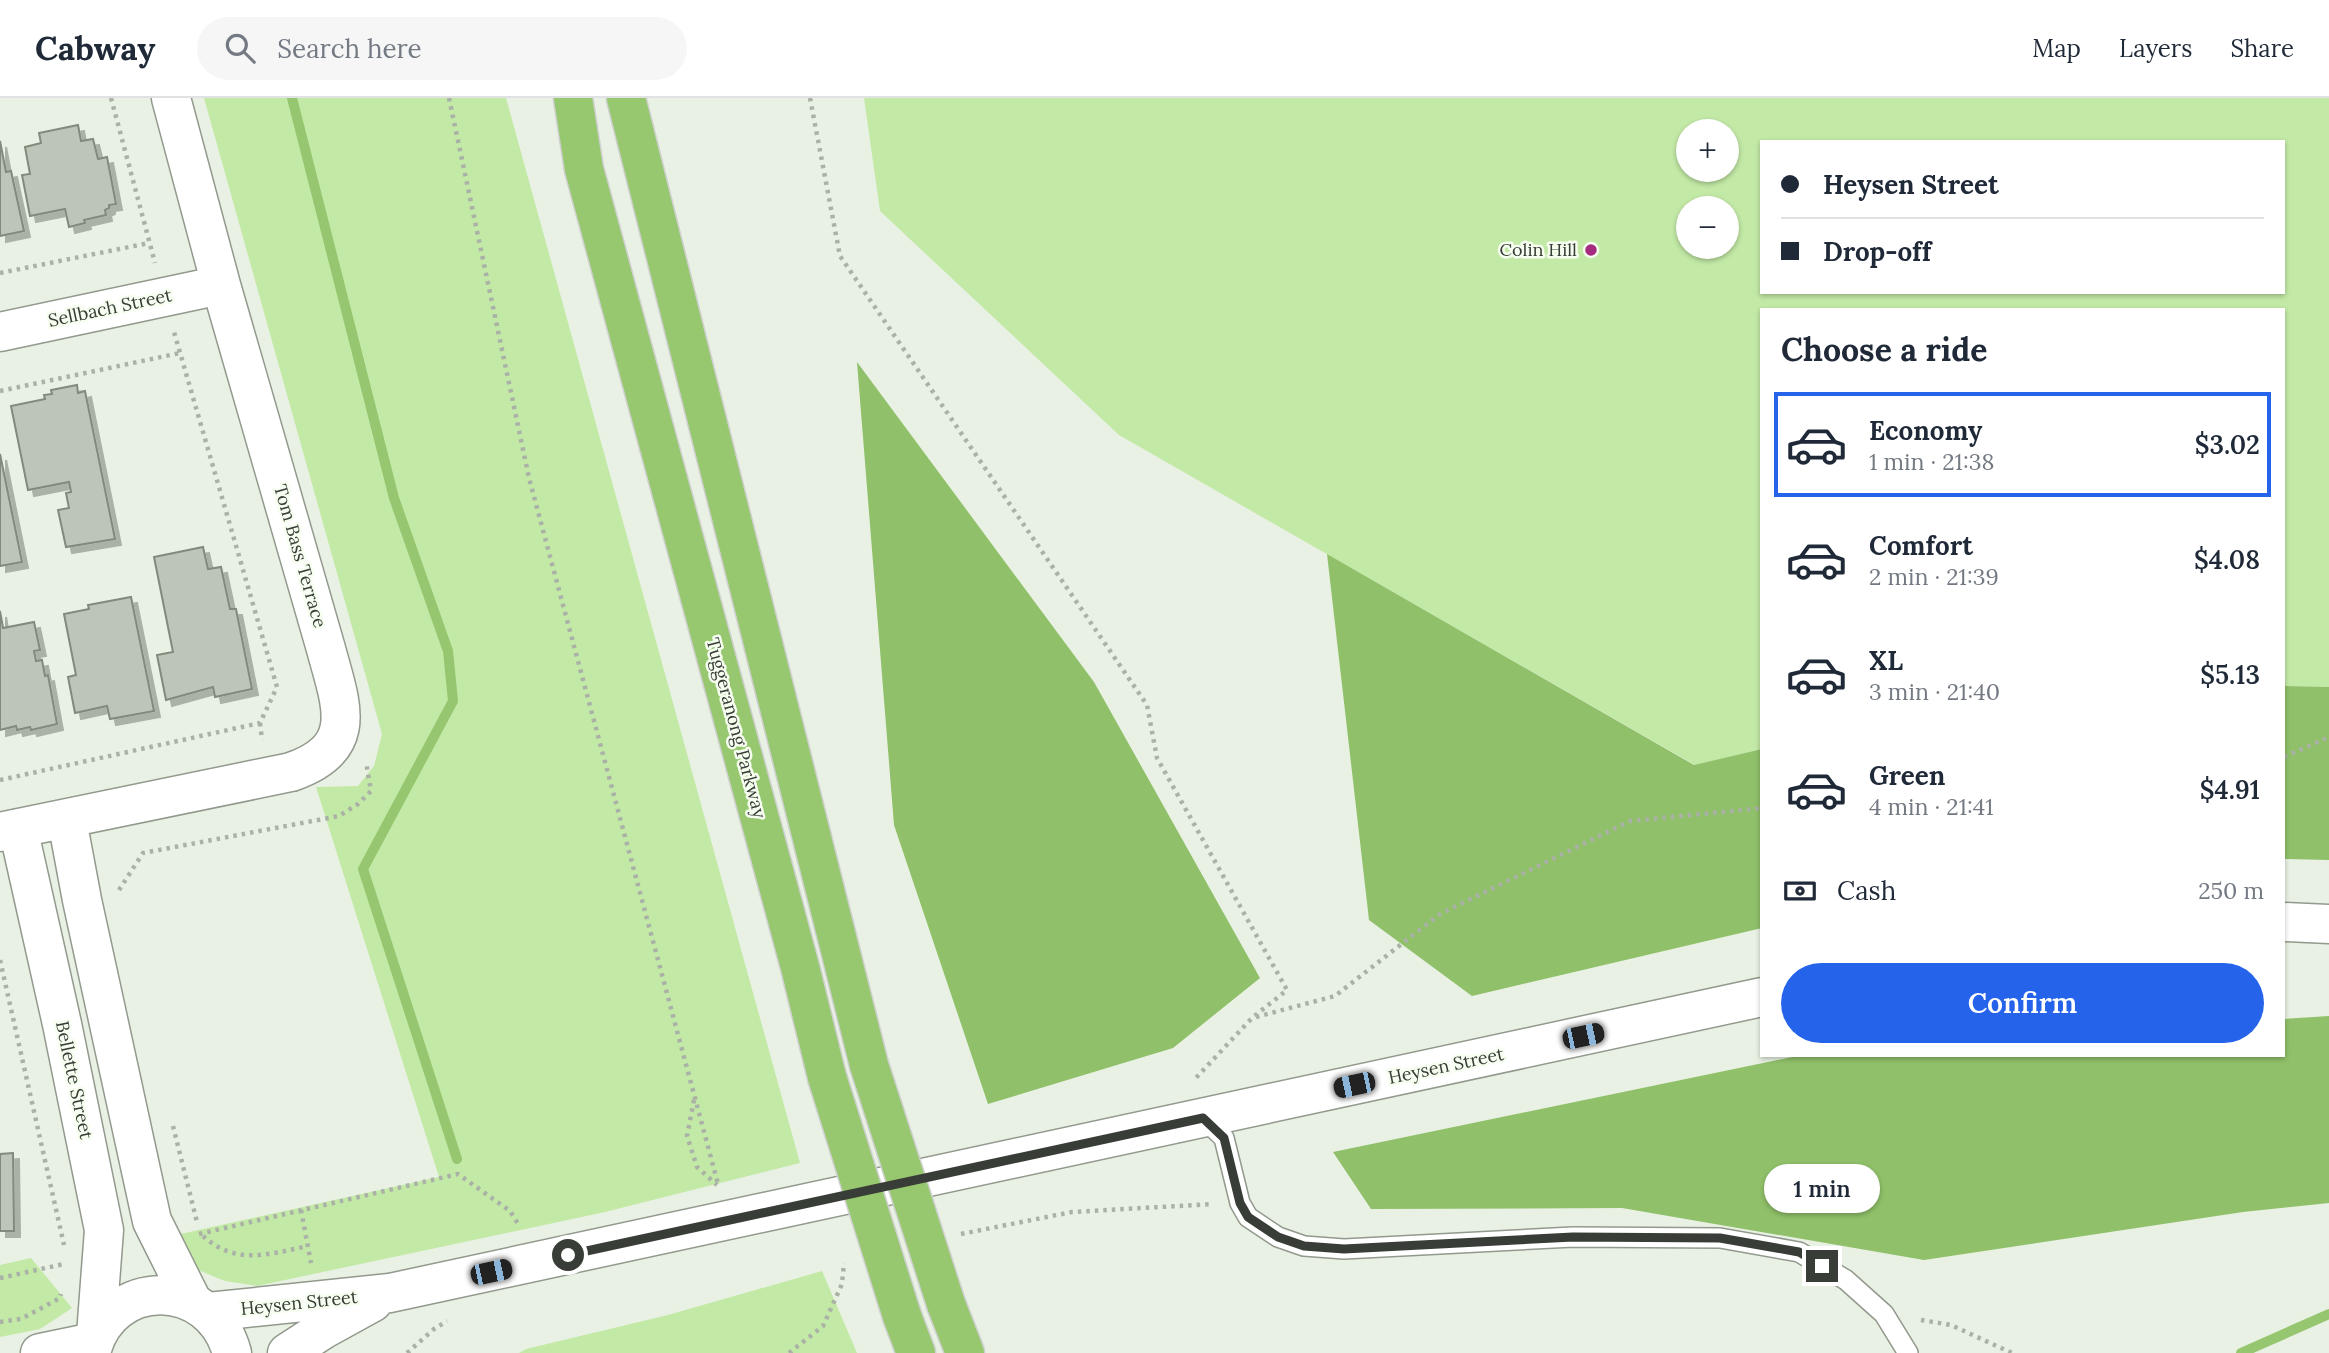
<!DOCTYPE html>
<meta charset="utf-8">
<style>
body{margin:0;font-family:Lora,serif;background:#f6f6f7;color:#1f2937;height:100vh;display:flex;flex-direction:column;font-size:26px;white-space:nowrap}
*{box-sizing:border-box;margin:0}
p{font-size:23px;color:#747a83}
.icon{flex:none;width:38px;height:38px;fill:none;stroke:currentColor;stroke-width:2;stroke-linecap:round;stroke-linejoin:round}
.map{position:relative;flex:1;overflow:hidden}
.details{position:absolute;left:1760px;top:210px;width:525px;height:749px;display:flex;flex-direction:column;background:#fff;border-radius:0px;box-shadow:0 2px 5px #0004}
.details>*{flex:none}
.top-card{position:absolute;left:1760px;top:42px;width:525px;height:154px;border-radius:0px;box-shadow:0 2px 5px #0004;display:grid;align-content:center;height:154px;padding:0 21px;background:#fff}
.fabs{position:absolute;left:1676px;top:21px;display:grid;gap:14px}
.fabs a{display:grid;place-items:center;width:63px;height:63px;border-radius:50%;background:#fff;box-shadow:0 2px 5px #0004;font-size:35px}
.end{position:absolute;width:32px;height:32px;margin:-16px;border:9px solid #393d37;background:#fff;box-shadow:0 0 0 4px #fff}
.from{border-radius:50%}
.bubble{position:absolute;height:49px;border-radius:24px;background:#fff;box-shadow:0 2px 5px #0004;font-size:23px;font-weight:600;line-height:49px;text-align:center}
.car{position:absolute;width:21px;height:42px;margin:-21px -10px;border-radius:9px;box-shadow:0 0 5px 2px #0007;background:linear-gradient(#222 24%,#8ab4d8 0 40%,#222 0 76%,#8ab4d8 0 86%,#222 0)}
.top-card b{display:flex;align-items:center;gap:24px;height:66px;font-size:26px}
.top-card b+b{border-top:2px solid #e0e1e3}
.top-card i{width:18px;height:18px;background:#1f2937}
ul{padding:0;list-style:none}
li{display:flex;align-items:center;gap:21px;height:105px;margin:0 14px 10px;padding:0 7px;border:4px solid transparent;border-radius:0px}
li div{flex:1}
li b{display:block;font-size:26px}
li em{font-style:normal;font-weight:600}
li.selected{border-color:#2563eb}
li>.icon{width:63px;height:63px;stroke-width:1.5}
h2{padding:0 21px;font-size:32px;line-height:84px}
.pay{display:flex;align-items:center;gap:18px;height:77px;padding:0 21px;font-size:26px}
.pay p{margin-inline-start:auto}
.action{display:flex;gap:14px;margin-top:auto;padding:14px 21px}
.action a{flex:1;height:80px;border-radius:42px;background:#2563eb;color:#fff;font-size:28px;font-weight:600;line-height:80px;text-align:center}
header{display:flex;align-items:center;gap:42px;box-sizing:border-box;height:98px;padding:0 35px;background:#fff;border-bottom:2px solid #e0e1e3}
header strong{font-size:33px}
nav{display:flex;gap:38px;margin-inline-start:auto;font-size:24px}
.search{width:490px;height:63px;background:#f6f6f7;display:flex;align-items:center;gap:18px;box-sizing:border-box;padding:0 24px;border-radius:38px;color:#747a83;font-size:26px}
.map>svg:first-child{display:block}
.green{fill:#c3e9a6;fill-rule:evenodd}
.forest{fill:#90c069}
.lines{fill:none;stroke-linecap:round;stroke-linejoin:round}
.stream{stroke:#96c66f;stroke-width:10}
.building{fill:#bdc5b8;stroke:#82897d;stroke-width:2;filter:url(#shadow)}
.service-casing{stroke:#92998d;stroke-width:22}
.minor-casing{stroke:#92998d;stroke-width:41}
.secondary-casing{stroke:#92998d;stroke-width:41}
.motorway-casing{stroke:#cfd0cf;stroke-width:41}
.path{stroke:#aab1a6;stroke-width:4.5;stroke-dasharray:3.5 5;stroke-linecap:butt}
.service{stroke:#fff;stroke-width:19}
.minor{stroke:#fff;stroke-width:38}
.secondary{stroke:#fff;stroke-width:38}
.motorway{stroke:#97c870;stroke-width:38}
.motorway-bridge-casing{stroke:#cfd0cf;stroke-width:41;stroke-linecap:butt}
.motorway-bridge{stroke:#97c870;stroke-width:38}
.route{stroke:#393d37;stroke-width:9}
.poi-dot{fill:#a42b80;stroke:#f6fef0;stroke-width:2.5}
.labels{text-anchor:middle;stroke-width:5;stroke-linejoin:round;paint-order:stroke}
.poi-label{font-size:18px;fill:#393d37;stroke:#f6fef0;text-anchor:end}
.street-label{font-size:18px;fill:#393d37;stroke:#f6fef0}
</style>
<header>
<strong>Cabway</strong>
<div class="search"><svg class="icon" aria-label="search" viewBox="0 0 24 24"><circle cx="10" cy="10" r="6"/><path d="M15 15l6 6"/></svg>Search here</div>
<nav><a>Map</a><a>Layers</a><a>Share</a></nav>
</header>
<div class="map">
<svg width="2329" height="1255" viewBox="0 0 2329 1255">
<defs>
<filter id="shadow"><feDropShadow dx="6" dy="6" stdDeviation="0" flood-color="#0004"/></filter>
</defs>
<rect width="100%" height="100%" fill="#e8f1e3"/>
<path class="green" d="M 204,0 L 506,0 L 800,1065 L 605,1114 L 257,1188 L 225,1183 L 198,1172 L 176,1137 L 439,1079 L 316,689 L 358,688 L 374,668 L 382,636 Z
M 864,0 L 2329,0 L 2329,589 L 2284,588 L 2284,212 L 1762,212 L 1762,651 L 1695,667 L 1119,337 L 880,113 ZM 1689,33 L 1727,33 L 1727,72 L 1689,72 ZM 1762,44 L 2284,44 L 2284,194 L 1762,194 ZM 1689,110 L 1727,110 L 1727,149 L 1689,149 Z
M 31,1160 L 72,1210 L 40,1231 L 0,1239 L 0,1167 Z
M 822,1173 L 857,1255 L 519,1255 L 526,1251 L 668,1217 Z"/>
<path class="forest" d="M 857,264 L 1094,584 L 1260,880 L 1173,950 L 988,1006 L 894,727 Z
M 1327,456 L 1694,667 L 1762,651 L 1762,830 L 1472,898 L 1369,822 Z
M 2284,588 L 2329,589 L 2329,762 L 2284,761 Z
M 2329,918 L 2329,1105 L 2243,1114 L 1924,1162 L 1622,1110 L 1371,1111 L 1333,1054 L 1802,957 L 2284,957 L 2284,921 Z"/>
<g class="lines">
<path class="stream" d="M 292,0 L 394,400 L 448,553 L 453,603 L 363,771 L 457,1061
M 2241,1255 L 2329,1216"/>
</g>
<path class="building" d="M 78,27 L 81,43 L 93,41 L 98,61 L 107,59 L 116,106 L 109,107 L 109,110 L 105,112 L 106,117 L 84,122 L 85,125 L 69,129 L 65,111 L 30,118 L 22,77 L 30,76 L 25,49 L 41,45 L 39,35 Z
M 0,43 L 6,74 L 11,73 L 24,133 L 0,138 Z
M 77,287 L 78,295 L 85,293 L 115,441 L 66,449 L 58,412 L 69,410 L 66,395 L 71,394 L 69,384 L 28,392 L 11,308 L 45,301 L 44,297 L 52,296 L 51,292 Z
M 0,356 L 22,464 L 0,468 Z
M 203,449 L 208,471 L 221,469 L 230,511 L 236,511 L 252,591 L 215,599 L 213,589 L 166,602 L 157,557 L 173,554 L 154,459 Z
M 131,499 L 154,613 L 110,621 L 107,608 L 75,615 L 68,579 L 76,577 L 64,516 L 89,511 L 88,507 Z
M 0,513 L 3,530 L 34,524 L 40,552 L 34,553 L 36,563 L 42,562 L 45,578 L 48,577 L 57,626 L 31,632 L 30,629 L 17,632 L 16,628 L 0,632 Z
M 13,1055 L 14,1133 L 0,1133 L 0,1056 Z"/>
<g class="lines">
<g class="service-casing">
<path id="service" d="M 1203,1020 L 1224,1040 L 1240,1105 L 1248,1119 L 1278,1139 L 1304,1148 L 1344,1151 L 1573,1139 L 1720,1140 L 1799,1154 L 1846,1182 L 1884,1216 L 1908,1255"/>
</g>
<g class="minor-casing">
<path id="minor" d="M 0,234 L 221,187
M 67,722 L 82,802 L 152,1123 L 192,1203
M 18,730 L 62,926 L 104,1132 L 96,1237
M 0,734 L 291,674 C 361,650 341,607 326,551 L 221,187 L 171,0"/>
</g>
<g class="secondary-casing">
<path id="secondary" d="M 2284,824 L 2329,826
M 208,1214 L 390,1195 L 1762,899
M 40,1255 L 93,1244
M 91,1255 C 109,1178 211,1178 232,1255
M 287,1255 L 324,1231 L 373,1204"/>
</g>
<g class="motorway-casing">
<path id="motorway" d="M 573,0 L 584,71 L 800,869 L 827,979
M 626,0 L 869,967
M 946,1206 L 965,1255
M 902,1218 L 916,1255"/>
</g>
<path class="path" d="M 111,0 L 155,165
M 449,0 L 529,380 L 718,1086
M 810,0 L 840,158 L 1147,607 L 1157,660 L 1287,892 L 1252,920 L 1194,982
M 0,175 L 149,145
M 0,293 L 180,255
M 260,625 L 262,642
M 2284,659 L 2329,639
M 0,682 L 260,625 L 277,589 L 174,234
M 119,792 L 143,755 L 339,718 L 358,706 L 371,693 L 366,664
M 0,862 L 64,1147
M 1256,919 L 1335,898 L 1440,816 L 1630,723 L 1762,710
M 694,1002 L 687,1038 L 697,1069 L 717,1087
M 173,1028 L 197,1124
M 301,1112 L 311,1165
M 199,1136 L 458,1076 L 510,1113 L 520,1129
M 961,1136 L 1072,1114 L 1213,1106
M 203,1138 C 236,1168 269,1156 308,1148
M 0,1180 L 64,1166
M 1921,1222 L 1951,1227 L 2012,1255
M 0,1224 L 21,1221 L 60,1200 L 61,1196
M 407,1255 L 434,1231 L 447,1223
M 789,1255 L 823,1228 L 842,1186 L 844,1165"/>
<use href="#service" class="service"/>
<use href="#minor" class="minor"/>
<use href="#secondary" class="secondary"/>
<use href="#motorway" class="motorway"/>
<g class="motorway-bridge-casing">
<path id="motorway-bridge" d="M 869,967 L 946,1206
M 827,979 L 902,1218"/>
</g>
<use href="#motorway-bridge" class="motorway-bridge"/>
</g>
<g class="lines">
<path class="route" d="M 568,1157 L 1203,1020 L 1224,1040 L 1240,1105 L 1248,1119 L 1278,1139 L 1304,1148 L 1344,1151 L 1573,1139 L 1720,1140 L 1799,1154 L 1822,1168"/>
</g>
<circle class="poi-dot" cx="1591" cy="152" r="7"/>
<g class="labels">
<g class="poi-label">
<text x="1577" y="158">Colin Hill</text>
</g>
<g class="street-label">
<text transform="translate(110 210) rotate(-12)" y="6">Sellbach Street</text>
<text transform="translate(300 458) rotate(74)" y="6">Tom Bass Terrace</text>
<text transform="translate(736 630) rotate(75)" y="6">Tuggeranong Parkway</text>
<text transform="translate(1446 968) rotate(-12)" y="6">Heysen Street</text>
<text transform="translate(74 982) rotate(78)" y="6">Bellette Street</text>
<text transform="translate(299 1205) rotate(-6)" y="6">Heysen Street</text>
</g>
</g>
</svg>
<div class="fabs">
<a>+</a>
<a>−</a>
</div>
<i class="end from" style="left:568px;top:1157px"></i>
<i class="end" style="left:1822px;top:1168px"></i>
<div class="bubble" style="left:1764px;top:1066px;width:116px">1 min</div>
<i class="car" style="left:1583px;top:938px;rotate:78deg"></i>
<i class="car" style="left:1354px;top:987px;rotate:258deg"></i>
<i class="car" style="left:491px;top:1174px;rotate:78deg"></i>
<div class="top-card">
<b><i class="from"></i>Heysen Street</b>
<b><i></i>Drop-off</b>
</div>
<section class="details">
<h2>Choose a ride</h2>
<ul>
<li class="selected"><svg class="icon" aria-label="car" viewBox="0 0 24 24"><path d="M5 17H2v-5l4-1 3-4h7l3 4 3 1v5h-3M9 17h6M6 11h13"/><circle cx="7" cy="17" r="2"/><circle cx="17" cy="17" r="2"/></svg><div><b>Economy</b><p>1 min · 21:38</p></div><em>$3.02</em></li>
<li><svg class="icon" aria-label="car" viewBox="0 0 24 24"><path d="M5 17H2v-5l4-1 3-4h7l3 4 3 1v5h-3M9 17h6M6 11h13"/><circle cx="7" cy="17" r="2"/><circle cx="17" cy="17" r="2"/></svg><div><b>Comfort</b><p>2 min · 21:39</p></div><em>$4.08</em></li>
<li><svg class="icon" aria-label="car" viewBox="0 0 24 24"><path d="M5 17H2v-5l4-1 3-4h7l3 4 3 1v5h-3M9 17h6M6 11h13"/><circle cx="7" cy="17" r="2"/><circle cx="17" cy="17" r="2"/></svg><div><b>XL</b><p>3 min · 21:40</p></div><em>$5.13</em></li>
<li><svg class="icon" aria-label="car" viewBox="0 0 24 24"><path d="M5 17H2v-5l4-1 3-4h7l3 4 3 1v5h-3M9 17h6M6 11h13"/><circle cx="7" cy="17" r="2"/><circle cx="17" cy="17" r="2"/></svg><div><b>Green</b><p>4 min · 21:41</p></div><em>$4.91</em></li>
</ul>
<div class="pay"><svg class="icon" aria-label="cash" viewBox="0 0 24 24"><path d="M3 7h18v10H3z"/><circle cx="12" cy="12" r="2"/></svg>Cash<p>250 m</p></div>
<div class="action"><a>Confirm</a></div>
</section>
</div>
